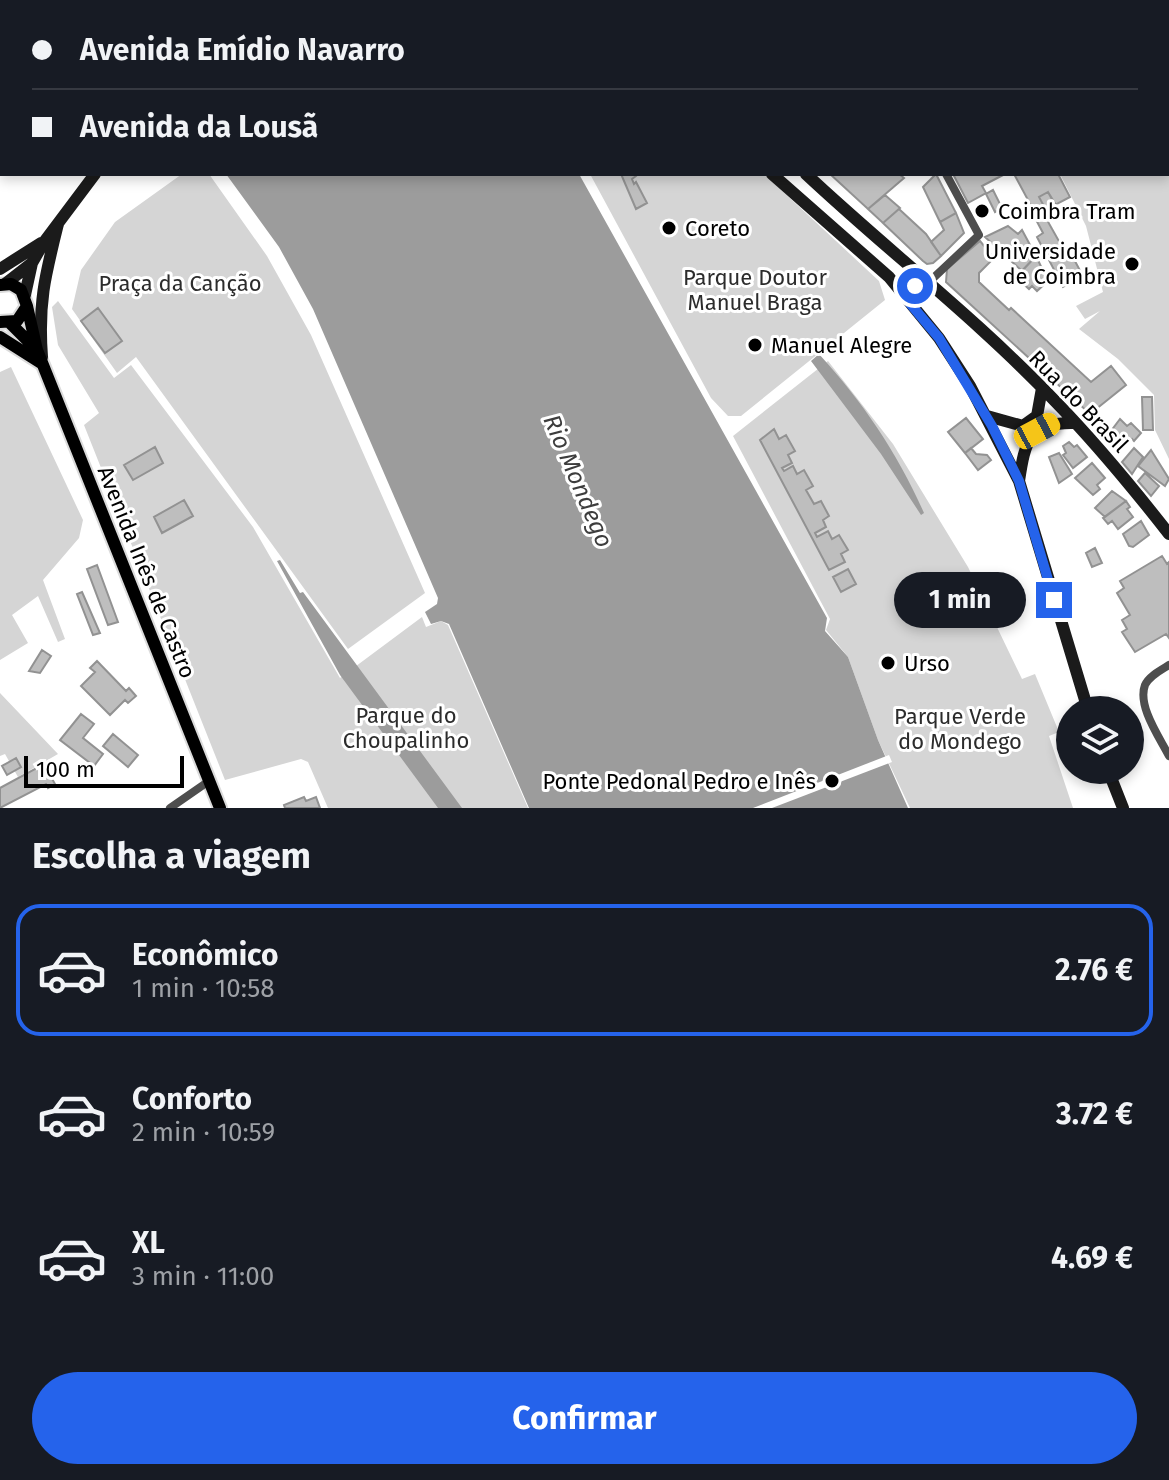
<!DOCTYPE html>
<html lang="pt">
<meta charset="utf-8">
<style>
body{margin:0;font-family:"Fira Sans",sans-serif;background:#242831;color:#f1f3f6;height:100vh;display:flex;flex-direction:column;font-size:30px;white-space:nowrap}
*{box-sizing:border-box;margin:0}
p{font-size:26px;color:#9ea1a6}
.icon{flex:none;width:44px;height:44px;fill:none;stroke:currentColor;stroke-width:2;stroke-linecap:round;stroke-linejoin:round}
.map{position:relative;height:808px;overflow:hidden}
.drawer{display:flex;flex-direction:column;background:#171b24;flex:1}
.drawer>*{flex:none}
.banner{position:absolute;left:0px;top:0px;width:1170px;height:176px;box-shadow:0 4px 12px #0003;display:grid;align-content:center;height:176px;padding:0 32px;background:#171b24}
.buttons{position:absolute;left:1056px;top:696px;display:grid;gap:16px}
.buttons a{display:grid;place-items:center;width:88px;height:88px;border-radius:50%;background:#171b24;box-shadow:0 4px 12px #0003;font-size:40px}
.scale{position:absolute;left:24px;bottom:20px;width:160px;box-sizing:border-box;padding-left:8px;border:4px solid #000;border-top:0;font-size:22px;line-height:28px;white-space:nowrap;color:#000;-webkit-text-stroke:6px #fff;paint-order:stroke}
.end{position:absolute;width:36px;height:36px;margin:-18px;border:10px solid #2563eb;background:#fff;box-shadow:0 0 0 4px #fff}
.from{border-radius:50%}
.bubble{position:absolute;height:56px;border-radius:28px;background:#171b24;box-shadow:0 4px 12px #0003;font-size:26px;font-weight:700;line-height:56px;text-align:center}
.car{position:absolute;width:24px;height:48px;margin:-24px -12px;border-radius:10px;box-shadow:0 0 6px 2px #0007;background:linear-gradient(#f5c518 24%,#345 0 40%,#f5c518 0 76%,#345 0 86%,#f5c518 0)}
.banner b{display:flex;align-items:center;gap:28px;height:76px;font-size:30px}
.banner b+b{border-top:2px solid #363941}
.banner i{width:20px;height:20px;background:#f1f3f6}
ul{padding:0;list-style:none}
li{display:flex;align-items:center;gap:24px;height:132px;margin:0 16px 12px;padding:0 16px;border:4px solid transparent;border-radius:24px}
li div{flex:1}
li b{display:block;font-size:30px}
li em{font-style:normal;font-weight:700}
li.selected{border-color:#2563eb}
li>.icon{width:72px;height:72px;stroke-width:1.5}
h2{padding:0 32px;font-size:36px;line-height:96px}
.button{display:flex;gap:16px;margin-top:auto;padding:16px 32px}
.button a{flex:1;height:92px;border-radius:48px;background:#2563eb;color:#fff;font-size:32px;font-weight:700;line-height:92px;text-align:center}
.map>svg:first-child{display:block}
.green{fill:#d5d5d5}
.water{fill:#9c9c9c}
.pier{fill:#fff}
.building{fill:#bebebe;stroke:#929292;stroke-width:2}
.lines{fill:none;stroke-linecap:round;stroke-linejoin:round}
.primary-casing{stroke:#dbdbdb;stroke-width:16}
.minor{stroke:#4e4e4e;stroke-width:8}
.tertiary{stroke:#4e4e4e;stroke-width:10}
.secondary{stroke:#1b1b1b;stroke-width:12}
.primary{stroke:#000;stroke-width:12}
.route{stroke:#2563eb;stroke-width:10}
.poi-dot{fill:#000;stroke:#fff;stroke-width:3}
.labels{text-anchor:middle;stroke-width:6;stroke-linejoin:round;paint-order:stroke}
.poi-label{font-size:22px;fill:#000;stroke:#fff;text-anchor:start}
.park-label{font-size:22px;fill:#2c2c2c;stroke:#fff}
.street-label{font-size:22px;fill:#000;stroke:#fff}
.water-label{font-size:24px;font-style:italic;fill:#3d3d3d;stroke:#fff}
</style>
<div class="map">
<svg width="1169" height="808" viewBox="0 0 1169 808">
<rect width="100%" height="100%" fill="#fff"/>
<path class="green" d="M 831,0 L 1169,0 L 1169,459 L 1155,430 L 1154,395 L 1118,359 L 1079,329 L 1100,311 L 1085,319 L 1076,306 L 1103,292 L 1086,226 L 1060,174 L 1168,174 L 1168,2 Z
M 182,174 L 209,174 L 267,256 L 311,335 L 425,593 L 348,649 L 136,357 L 117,373 L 72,309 L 81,270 L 115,222 Z
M 590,174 L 764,174 L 879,281 L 885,300 L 741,416 L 728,416 L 711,398 Z
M 58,301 L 114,378 L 131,365 L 253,527 L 340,678 L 422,617 L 426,627 L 441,621 L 448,625 L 528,808 L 328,808 L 308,762 L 301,759 L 225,780 L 84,425 L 99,413 L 58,345 L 52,307 Z
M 828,361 L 893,444 L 968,567 L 1022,679 L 1035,674 L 1059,732 L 1049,736 L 1073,808 L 910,808 L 878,740 L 848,657 L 826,630 L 830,619 L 733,436 Z
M 11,367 L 83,520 L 79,538 L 43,580 L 65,639 L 58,642 L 38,596 L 12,615 L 28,643 L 0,660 L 0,372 Z
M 0,693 L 58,754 L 18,777 L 5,754 L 0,756 Z"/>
<path class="water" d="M 48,0 L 501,0 L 503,2 L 50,2 Z
M 226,174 L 579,174 L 827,618 L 825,631 L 848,657 L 878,740 L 908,808 L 529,808 L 449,624 L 441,621 L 431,624 L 425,612 L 437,604 L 438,598 L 313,309 L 279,247 Z
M 819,354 C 863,402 898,454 924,513 L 921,515 L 881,454 L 811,361 Z
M 280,560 L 300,593 L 303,592 L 462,808 L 438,808 L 340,675 L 277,561 Z"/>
<path class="pier" d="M 889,755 L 892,762 L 772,808 L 753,808 Z"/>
<path class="building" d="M 621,174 L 635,174 L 636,176 L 632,179 L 634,184 L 636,182 L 647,203 L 636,209 Z
M 830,174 L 899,174 L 904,178 L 868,209 Z
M 936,174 L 956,213 L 940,222 L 923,187 Z
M 953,174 L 1005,174 L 982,186 L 986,193 L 968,203 Z
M 1014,174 L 1058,174 L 1070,197 L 1055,205 L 1048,192 L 1039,197 L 1046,210 L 1036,215 Z
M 993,190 L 1002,208 L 995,212 L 986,194 Z
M 1048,192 L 1061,213 L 1047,220 L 1065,252 L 1069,250 L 1083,276 L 1063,287 L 1037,237 L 1043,233 L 1034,216 L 1046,210 L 1039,197 Z
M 885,195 L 900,208 L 883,223 L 868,209 Z
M 899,209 L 926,234 L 941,256 L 933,263 L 927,264 L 923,261 L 883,223 Z
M 956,213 L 964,233 L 941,256 L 931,242 L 944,230 L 940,222 Z
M 1008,226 L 1018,234 L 1022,230 L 1036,256 L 1022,271 L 985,237 Z
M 980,241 L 994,258 L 979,273 L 979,282 L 1009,310 L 1011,308 L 1091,382 L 1111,366 L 1126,385 L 1090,414 L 946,282 L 947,269 Z
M 1036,256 L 1048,281 L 1037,291 L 1032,286 L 1029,289 L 1016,277 Z
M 98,308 L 122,341 L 105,353 L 81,321 Z
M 1142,397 L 1152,397 L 1153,430 L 1143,430 Z
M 966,418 L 983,439 L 965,453 L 948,432 Z
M 1120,419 L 1127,426 L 1131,423 L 1141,433 L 1134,441 L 1132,439 L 1118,452 L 1105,439 Z
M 774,429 L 779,439 L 786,435 L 795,451 L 788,455 L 792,463 L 782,468 L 784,471 L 793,466 L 797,474 L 804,470 L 813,486 L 806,490 L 814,504 L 821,501 L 829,516 L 823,520 L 826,527 L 815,533 L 817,537 L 828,531 L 832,539 L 839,535 L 848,550 L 841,554 L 845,562 L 829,570 L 760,440 Z
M 1069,442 L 1074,447 L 1077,445 L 1087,457 L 1073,468 L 1063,455 L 1066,453 L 1063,446 Z
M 155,447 L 163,463 L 133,480 L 124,465 Z
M 971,448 L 976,454 L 987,455 L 991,460 L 978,470 L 965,453 Z
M 1134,448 L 1143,457 L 1132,474 L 1122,462 Z
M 1151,450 L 1169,479 L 1165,486 L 1138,466 Z
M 1059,453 L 1072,474 L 1059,483 L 1049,457 Z
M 1092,463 L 1105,478 L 1097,485 L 1100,489 L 1093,495 L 1075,478 Z
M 1145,473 L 1159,486 L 1151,496 L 1138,481 Z
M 1112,491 L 1126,501 L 1105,517 L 1095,508 Z
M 184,500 L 193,516 L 162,533 L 154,517 Z
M 1126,501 L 1130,507 L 1127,509 L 1133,517 L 1118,529 L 1112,521 L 1108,524 L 1103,518 Z
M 1141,521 L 1149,535 L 1133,547 L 1129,546 L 1123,534 Z
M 1095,548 L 1102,563 L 1092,567 L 1086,553 Z
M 1162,556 L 1167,564 L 1169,562 L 1169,638 L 1166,634 L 1135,652 L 1122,632 L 1127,629 L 1122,620 L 1130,615 L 1117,593 L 1124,588 L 1120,581 Z
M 97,565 L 118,622 L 108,625 L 87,569 Z
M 848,569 L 856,584 L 841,592 L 833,577 Z
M 82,592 L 100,633 L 93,635 L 77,594 Z
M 42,650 L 51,656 L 40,673 L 29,671 Z
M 97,661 L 126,691 L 129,688 L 136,696 L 128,703 L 125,700 L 110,715 L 81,686 L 95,672 L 90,668 Z
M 81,714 L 94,724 L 83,738 L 103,754 L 94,766 L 60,740 Z
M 113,734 L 138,755 L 128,767 L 103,746 Z
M 16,758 L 21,767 L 7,775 L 2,766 Z
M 44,764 L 55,784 L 48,788 L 46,784 L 0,808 L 0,788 Z
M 304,797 L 306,801 L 316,797 L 320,808 L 285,808 L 284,805 Z"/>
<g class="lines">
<g class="primary-casing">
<path id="primary" d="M 0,285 L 11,284 L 21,290 L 27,306 L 17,321 L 0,322
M 27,306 L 37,350 L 220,808
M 11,324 L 35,348
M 0,337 L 41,363"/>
</g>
<path class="minor" d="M 786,0 L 789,2
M 929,282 L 979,235 L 946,174
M 1169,665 C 1161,670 1149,676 1145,685 C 1137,706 1160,738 1169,756
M 170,808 L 209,781"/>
<path class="tertiary" d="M 0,1 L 2,3"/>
<path class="secondary" d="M 586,0 L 588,2
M 618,0 L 620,2
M 217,2 L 219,0
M 772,174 L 889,277 L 939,338 L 970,386 L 1019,481 L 1088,710
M 806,174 C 887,250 977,319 1054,400 C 1095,442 1133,488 1169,534
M 0,269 L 41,243
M 5,284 L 32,263
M 25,295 L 32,263 L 44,242 L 95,174
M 42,357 C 38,303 45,276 58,224
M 987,416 L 1023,426 L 1037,416 L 1042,388
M 1019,481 C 1025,441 1029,422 1074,423
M 1108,770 L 1123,808"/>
<use href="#primary" class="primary"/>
</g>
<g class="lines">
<path class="route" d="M 915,286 L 906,297 L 908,301 L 939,338 L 992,426 L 1019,481 L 1054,600"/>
</g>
<g class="poi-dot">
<circle cx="982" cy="211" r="8"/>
<circle cx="669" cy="228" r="8"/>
<circle cx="1132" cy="264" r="8"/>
<circle cx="755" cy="345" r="8"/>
<circle cx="888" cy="663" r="8"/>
<circle cx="832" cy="781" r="8"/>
</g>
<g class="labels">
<g class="poi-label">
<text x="998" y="219">Coimbra Tram</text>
<text x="685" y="236">Coreto</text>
<text x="1116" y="259" text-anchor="end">Universidade<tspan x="1116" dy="25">de Coimbra</tspan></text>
<text x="771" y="353">Manuel Alegre</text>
<text x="904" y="671">Urso</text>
<text x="816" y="789" text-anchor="end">Ponte Pedonal Pedro e Inês</text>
</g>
<g class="park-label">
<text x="755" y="285">Parque Doutor<tspan x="755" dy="25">Manuel Braga</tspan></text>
<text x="180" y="291">Praça da Canção</text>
<text x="406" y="723">Parque do<tspan x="406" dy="25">Choupalinho</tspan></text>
<text x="960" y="724">Parque Verde<tspan x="960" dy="25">do Mondego</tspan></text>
</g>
<g class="street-label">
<text transform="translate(1079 401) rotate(46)" y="8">Rua do Brasil</text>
<text transform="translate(147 572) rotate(68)" y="8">Avenida Inês de Castro</text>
</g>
<g class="water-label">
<text transform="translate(578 481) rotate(67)" y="8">Rio Mondego</text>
</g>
</g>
</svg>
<div class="buttons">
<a><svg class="icon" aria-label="layers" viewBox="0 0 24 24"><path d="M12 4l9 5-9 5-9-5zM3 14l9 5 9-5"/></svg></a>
</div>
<div class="scale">100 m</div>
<i class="end from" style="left:915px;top:286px"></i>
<i class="end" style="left:1054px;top:600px"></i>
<div class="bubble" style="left:894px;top:572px;width:132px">1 min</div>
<i class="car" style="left:1037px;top:431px;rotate:62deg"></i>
<div class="banner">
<b><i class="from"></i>Avenida Emídio Navarro</b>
<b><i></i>Avenida da Lousã</b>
</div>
</div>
<section class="drawer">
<h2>Escolha a viagem</h2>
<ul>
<li class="selected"><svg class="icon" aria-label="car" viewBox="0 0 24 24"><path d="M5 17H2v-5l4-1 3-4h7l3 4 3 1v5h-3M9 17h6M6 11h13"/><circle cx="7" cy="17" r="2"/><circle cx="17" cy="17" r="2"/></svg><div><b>Econômico</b><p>1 min · 10:58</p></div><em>2.76 €</em></li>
<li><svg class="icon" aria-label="car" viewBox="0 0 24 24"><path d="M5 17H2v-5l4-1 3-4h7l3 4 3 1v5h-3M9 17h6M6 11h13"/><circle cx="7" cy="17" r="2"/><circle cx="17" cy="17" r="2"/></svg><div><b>Conforto</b><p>2 min · 10:59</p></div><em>3.72 €</em></li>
<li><svg class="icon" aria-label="car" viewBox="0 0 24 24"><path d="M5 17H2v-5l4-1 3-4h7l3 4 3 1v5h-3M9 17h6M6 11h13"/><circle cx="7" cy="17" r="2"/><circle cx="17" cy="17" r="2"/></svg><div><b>XL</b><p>3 min · 11:00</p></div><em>4.69 €</em></li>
</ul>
<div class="button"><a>Confirmar</a></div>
</section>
